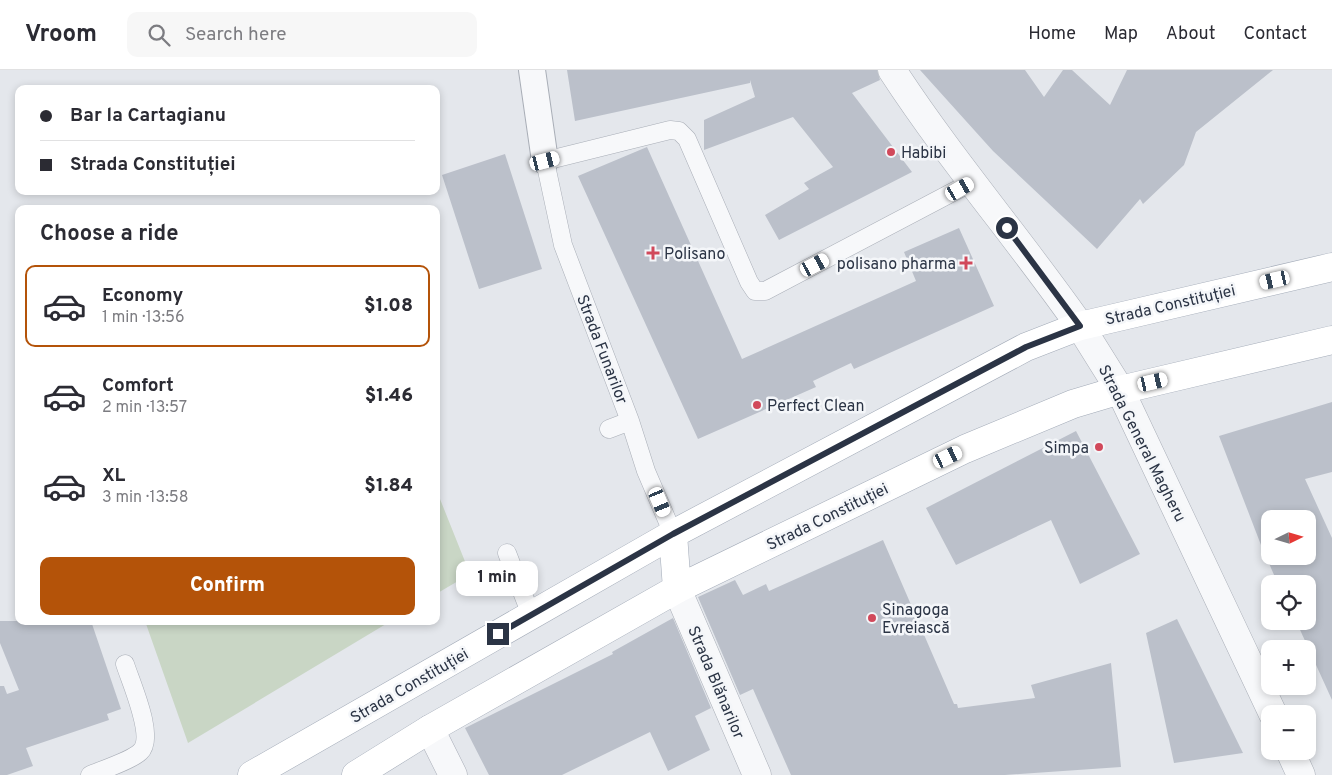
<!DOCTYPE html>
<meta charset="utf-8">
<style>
body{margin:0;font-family:Overpass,sans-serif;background:#f7f7f7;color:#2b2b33;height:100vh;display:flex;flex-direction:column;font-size:19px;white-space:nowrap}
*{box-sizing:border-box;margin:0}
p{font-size:16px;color:#7c7c81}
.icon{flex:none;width:28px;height:28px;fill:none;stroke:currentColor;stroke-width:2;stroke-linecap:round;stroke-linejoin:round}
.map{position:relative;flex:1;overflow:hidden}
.details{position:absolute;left:15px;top:135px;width:425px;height:420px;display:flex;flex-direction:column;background:#fff;border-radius:10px;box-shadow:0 2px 8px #0003}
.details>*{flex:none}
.banner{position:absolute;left:15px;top:15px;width:425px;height:110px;border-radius:10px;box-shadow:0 2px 8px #0003;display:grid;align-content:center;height:110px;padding:0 25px;background:#fff}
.needle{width:32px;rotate:85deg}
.buttons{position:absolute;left:1261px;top:440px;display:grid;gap:10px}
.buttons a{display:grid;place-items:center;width:55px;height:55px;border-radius:10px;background:#fff;box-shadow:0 2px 8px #0003;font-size:25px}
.end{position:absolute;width:22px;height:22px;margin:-11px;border:6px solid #2b3445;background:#fff;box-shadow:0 0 0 2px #fff}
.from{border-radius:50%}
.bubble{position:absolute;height:35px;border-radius:10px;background:#fff;box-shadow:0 2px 8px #0003;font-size:16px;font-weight:800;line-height:35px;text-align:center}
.car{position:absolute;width:15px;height:30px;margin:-15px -8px;border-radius:6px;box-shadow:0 0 4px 1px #0007;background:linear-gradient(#fff 24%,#345 0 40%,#fff 0 76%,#345 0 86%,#fff 0)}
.banner b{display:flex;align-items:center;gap:18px;height:48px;font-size:19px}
.banner b+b{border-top:1px solid #e1e1e2}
.banner i{width:12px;height:12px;background:#2b2b33}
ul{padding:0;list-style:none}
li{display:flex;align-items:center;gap:15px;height:82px;margin:0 10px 8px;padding:0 15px;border:2px solid transparent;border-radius:10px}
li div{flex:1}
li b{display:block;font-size:19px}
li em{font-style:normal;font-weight:800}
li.selected{border-color:#b45309}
li>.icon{width:45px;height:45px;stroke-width:1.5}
h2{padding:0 25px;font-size:22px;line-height:60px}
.primary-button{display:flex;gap:10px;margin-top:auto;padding:10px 25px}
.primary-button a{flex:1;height:58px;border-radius:10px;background:#b45309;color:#fff;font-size:20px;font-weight:800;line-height:58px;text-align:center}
header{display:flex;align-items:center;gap:30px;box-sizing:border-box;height:70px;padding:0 25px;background:#fff;border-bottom:1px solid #e1e1e2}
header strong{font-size:24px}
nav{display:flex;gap:28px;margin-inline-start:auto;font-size:18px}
.search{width:350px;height:45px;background:#f7f7f7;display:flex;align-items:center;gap:12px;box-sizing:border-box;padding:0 18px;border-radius:10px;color:#7c7c81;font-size:19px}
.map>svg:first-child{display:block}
.green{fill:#c9d6c5}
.building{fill:#bbc0ca;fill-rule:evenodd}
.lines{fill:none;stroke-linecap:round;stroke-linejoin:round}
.service-casing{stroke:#a9aeb7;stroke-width:19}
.pedestrian-casing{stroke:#a9aeb7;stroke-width:28}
.minor-casing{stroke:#a9aeb7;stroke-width:29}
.tertiary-casing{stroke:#a9aeb7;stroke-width:29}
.primary-casing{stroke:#a3abb8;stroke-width:29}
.service{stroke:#f7f8fa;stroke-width:18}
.pedestrian{stroke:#f7f8fa;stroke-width:26}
.minor{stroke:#f7f8fa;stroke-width:28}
.tertiary{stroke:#f7f8fa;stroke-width:28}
.primary{stroke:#fff;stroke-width:28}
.route{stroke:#2b3445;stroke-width:6}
.poi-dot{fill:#d1495b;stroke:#f4f6f9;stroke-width:2}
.labels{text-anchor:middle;stroke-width:5;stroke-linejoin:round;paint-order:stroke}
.poi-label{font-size:16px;fill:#2b3445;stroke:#f4f6f9;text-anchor:start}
.street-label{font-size:16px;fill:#2b3445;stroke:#f4f6f9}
</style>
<header>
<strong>Vroom</strong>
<div class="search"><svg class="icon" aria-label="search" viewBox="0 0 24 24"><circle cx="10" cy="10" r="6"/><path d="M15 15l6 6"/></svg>Search here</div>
<nav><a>Home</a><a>Map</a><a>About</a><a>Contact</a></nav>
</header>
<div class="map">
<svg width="1332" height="705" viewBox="0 0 1332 705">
<rect width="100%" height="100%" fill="#e4e7ec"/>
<path class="green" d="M 436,419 L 470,504 L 436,524 Z
M 145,551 L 391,551 L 188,673 Z"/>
<path class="building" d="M 567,0 L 877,0 L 880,10 L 852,23 L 912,102 L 779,170 L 765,145 L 809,119 L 804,113 L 833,97 L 793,47 L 704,80 L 704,50 L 755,27 L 750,10 L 750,13 L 575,51 Z
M 920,0 L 1025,0 L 1044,27 L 1063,0 L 1072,0 L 1110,35 L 1127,0 L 1273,0 L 1196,62 L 1184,95 L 1143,134 L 1140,129 L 1097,179 L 993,81 Z
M 647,77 L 742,289 L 916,211 L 904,182 L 959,158 L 994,236 L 854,299 L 851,293 L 813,311 L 816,317 L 698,369 L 578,106 Z
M 505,84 L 542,199 L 479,219 L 442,105 Z
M 1332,332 L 1332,402 L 1305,409 L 1332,468 L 1332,630 L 1296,551 L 1308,551 L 1308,514 L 1278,514 L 1261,475 L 1219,366 ZM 1270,449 L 1308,449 L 1308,486 L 1270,486 Z
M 1076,361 L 1140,484 L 1080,514 L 1051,450 L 956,495 L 926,438 Z
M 883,470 L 954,634 L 957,634 L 958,638 L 1035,628 L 1031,615 L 1111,593 L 1121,697 L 1005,705 L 791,705 L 753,619 L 740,625 L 698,527 L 735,510 L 743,525 L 766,514 L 769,521 Z
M 673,548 L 711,638 L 695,646 L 710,680 L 668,701 L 650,662 L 562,705 L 489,705 L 465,658 L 613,584 L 612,582 Z
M 1177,549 L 1243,683 L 1174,693 L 1146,563 Z
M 0,551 L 91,551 L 121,639 L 107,644 L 109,650 L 26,678 L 33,696 L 7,705 L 0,705 L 0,616 L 4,616 L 7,624 L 19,620 L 0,573 Z"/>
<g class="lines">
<g class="service-casing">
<path id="service" d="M 609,359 L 630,351
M 673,464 L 646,401 L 630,351 L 563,175 L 545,91 L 670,60 L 679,61 L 687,69 L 749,212 L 755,221 L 765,221 L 972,112
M 507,483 L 531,545
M 90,705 C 102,700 132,690 140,682 C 156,668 131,613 125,594"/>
</g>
<g class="pedestrian-casing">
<path id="pedestrian" d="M 532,0 L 545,91"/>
</g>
<g class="minor-casing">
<path id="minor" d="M 892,0 C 950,89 1019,169 1080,256
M 677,519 L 757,705
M 430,659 L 453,705"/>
</g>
<g class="tertiary-casing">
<path id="tertiary" d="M 1080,256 L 1120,320 L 1273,644
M 1290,681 L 1301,705"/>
</g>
<g class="primary-casing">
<path id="primary" d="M 673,464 L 677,519
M 252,705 L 673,464 L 1026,277 L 1080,256 L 1332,197
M 356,705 L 430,659 L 677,519 L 965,379 L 1073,334 L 1120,320 L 1332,270"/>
</g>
<use href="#service" class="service"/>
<use href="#pedestrian" class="pedestrian"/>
<use href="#minor" class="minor"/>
<use href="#tertiary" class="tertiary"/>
<use href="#primary" class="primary"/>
</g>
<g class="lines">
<path class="route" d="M 498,564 L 673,464 L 1026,277 L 1080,256 L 1007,158"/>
</g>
<g class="poi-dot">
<circle cx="891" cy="82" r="5"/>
<path d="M650.5 175.5h5v5h5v5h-5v5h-5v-5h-5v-5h5z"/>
<path d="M963.5 185.5h5v5h5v5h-5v5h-5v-5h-5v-5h5z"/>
<circle cx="757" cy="335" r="5"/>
<circle cx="1099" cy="377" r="5"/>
<circle cx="872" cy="548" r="5"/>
</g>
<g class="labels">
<g class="poi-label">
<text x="901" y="88">Habibi</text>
<text x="664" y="189">Polisano</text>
<text x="956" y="199" text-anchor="end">polisano pharma</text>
<text x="767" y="341">Perfect Clean</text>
<text x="1089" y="383" text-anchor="end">Simpa</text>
<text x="882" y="545">Sinagoga<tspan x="882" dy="18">Evreiască</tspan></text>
</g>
<g class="street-label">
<text transform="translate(1170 234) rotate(-13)" y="6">Strada Constituției</text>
<text transform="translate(603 279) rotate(69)" y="6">Strada Funarilor</text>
<text transform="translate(1143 373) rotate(63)" y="6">Strada General Magheru</text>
<text transform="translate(827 446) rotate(-26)" y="6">Strada Constituției</text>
<text transform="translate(717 612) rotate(67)" y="6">Strada Blănarilor</text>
<text transform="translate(409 615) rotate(-30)" y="6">Strada Constituției</text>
</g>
</g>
</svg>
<div class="buttons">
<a><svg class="needle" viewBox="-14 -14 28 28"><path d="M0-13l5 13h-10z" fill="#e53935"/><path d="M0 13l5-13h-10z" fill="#7c7c81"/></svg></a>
<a><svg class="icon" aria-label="locate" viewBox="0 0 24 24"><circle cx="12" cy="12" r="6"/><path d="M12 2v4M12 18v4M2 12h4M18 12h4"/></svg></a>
<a>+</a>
<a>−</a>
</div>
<i class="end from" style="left:1007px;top:158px"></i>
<i class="end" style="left:498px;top:564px"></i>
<div class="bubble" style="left:456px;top:491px;width:82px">1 min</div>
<i class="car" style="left:545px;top:91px;rotate:76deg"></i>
<i class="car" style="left:960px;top:119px;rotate:60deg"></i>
<i class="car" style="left:815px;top:195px;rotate:62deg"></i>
<i class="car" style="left:1275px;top:210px;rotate:257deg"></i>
<i class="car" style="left:1153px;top:312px;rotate:77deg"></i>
<i class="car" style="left:948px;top:387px;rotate:64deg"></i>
<i class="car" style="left:660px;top:432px;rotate:157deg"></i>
<div class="banner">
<b><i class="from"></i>Bar la Cartagianu</b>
<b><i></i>Strada Constituției</b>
</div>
<section class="details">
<h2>Choose a ride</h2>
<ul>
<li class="selected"><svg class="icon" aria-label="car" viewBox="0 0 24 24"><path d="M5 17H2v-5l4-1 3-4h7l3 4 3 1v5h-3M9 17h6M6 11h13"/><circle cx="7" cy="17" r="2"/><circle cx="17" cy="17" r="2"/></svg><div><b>Economy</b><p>1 min · 13:56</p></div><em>$1.08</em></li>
<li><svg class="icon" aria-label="car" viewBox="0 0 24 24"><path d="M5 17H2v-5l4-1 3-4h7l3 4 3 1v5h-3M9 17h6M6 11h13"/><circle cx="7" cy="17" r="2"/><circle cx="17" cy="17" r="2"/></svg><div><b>Comfort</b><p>2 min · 13:57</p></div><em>$1.46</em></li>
<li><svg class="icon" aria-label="car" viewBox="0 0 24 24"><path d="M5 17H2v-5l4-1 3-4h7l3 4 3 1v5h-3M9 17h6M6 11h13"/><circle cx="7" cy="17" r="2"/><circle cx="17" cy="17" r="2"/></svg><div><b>XL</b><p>3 min · 13:58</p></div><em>$1.84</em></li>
</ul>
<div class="primary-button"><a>Confirm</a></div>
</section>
</div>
